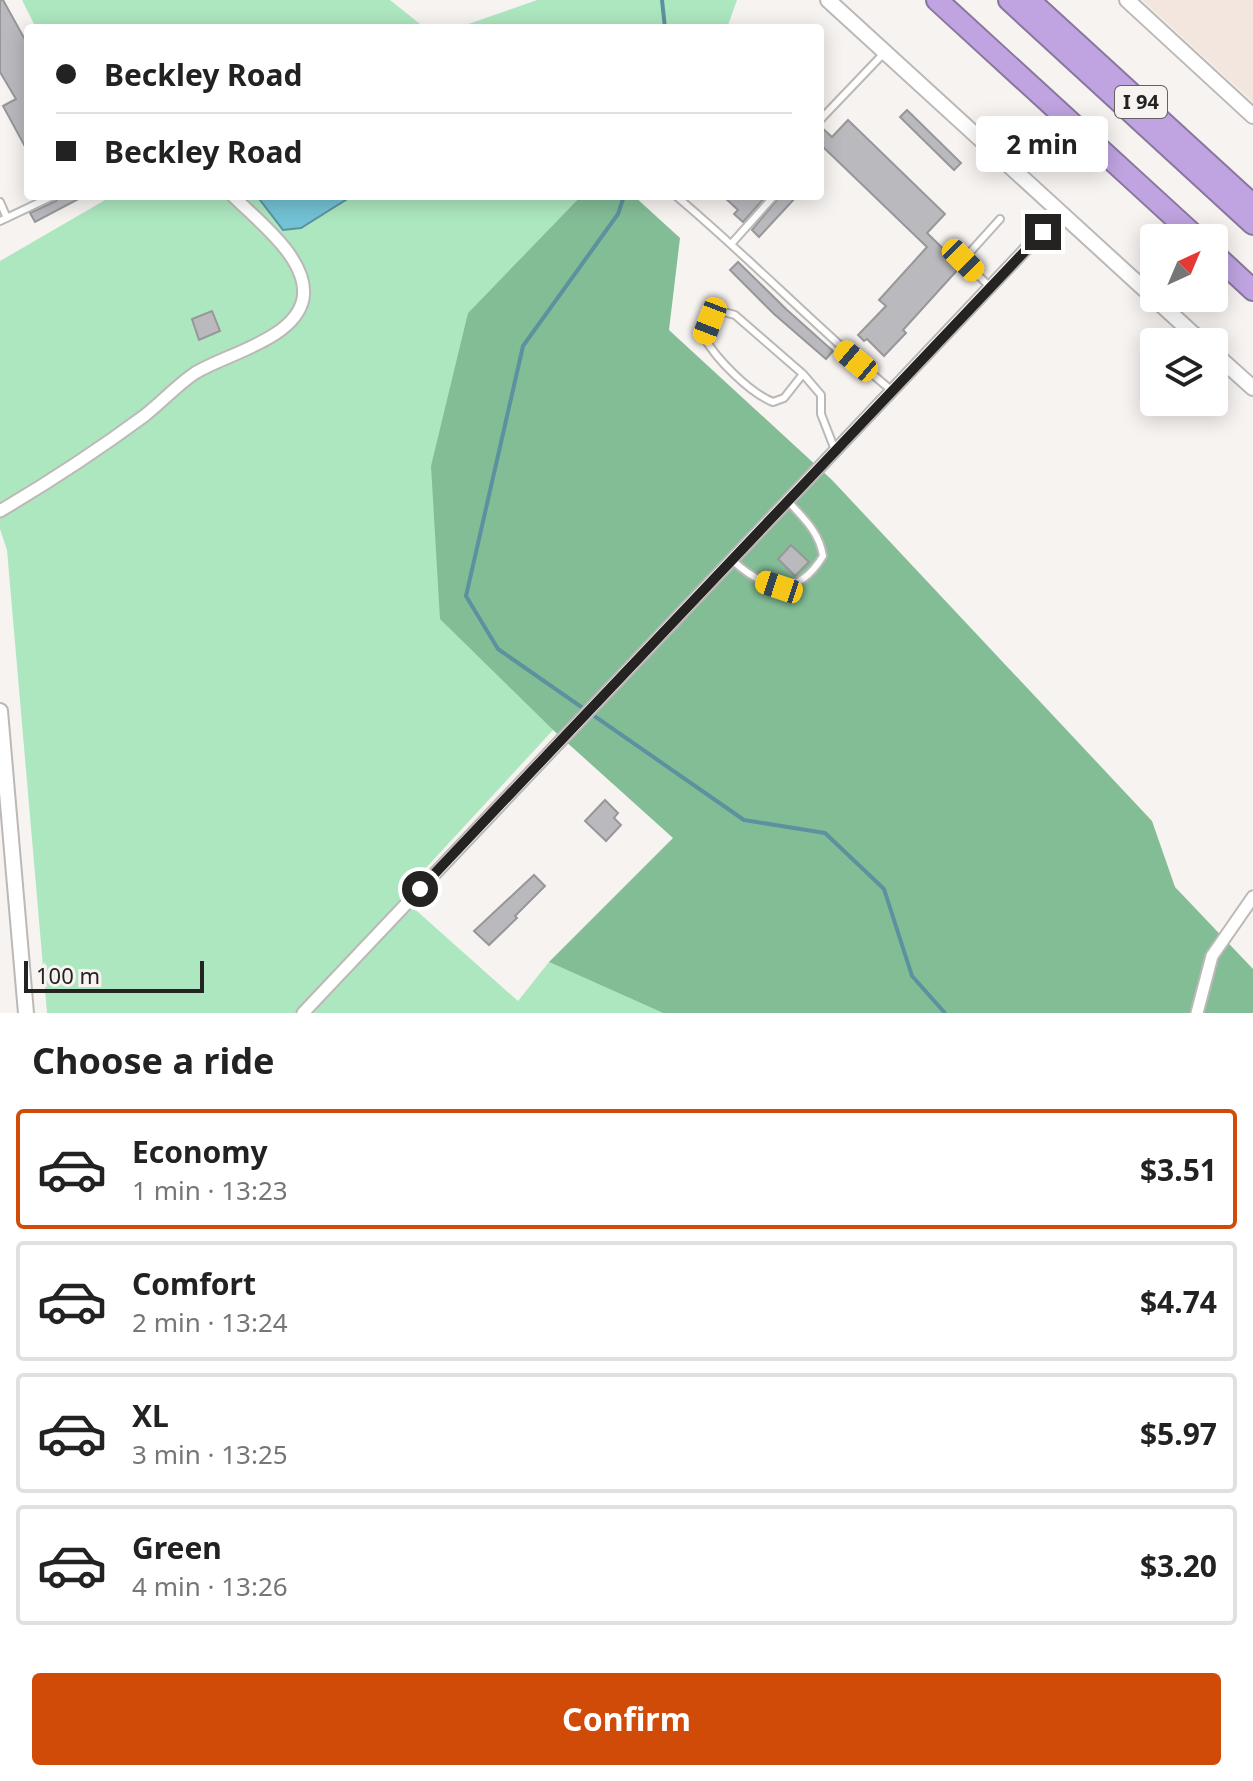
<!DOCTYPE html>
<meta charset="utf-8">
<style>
body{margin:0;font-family:"Noto Sans",sans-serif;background:#f2f2f2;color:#222;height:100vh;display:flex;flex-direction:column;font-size:30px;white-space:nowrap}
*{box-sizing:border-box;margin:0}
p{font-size:26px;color:#767676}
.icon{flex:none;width:44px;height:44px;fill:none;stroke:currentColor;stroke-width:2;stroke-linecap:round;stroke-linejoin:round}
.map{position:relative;height:1013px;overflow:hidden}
.sheet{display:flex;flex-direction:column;background:#fff;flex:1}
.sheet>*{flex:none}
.hud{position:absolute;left:24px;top:24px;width:800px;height:176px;border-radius:8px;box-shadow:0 4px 20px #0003;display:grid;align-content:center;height:176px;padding:0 32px;background:#fff}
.needle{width:52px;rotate:44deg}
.fabs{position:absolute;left:1140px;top:224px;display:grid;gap:16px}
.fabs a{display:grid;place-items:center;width:88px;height:88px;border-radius:8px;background:#fff;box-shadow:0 4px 20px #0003;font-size:40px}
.scale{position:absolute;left:24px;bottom:20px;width:180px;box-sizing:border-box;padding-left:8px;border:4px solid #252322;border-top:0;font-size:22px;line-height:28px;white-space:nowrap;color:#252322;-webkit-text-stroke:6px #f7f3f1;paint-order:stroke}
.end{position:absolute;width:36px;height:36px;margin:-18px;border:10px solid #252322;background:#fff;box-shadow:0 0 0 4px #fff}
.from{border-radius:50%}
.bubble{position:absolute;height:56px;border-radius:8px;background:#fff;box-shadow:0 4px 20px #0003;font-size:26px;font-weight:700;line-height:56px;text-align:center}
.car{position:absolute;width:24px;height:48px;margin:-24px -12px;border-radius:10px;box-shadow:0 0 6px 2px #0007;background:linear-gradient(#f5c518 24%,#345 0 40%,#f5c518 0 76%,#345 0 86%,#f5c518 0)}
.hud b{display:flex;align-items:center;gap:28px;height:76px;font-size:30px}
.hud b+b{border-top:2px solid #e0e0e0}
.hud i{width:20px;height:20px;background:#222}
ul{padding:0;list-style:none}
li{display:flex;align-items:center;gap:24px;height:120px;margin:0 16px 12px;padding:0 16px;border:4px solid #e0e0e0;border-radius:8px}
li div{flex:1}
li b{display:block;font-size:30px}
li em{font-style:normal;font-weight:700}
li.on{border-color:#d04b08}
li>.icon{width:72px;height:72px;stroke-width:1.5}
h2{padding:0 32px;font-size:36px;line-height:96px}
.button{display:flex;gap:16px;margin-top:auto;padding:16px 32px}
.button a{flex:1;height:92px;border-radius:8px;background:#d04b08;color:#fff;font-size:32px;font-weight:700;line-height:92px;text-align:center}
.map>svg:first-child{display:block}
.built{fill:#f2e6df}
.green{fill:#ace7bf}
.forest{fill:#83bd96}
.water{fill:#73c2d5;stroke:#5c929f;stroke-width:2}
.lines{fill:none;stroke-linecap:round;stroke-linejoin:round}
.stream{stroke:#5c929f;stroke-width:4}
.building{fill:#bab9bd;stroke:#97979a;stroke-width:2}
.service-casing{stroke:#bcb8b6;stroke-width:10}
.minor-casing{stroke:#bcb8b6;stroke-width:15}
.tertiary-casing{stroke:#bcb8b6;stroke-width:18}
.motorway-casing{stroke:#89779e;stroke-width:24}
.service{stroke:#fff;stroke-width:6}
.minor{stroke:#fff;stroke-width:11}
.tertiary{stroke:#fff;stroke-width:14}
.motorway{stroke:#bfa4e1;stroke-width:20}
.route{stroke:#252322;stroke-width:10}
.labels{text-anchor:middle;stroke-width:8;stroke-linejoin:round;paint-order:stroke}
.shield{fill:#f7f3f1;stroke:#646160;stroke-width:2}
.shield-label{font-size:20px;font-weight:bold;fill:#252322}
</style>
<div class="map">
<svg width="1253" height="1013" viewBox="0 0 1253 1013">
<rect width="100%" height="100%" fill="#f7f3f1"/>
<path class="built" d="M 1142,0 L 1253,0 L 1253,102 L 1193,47 Z"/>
<path class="green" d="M 22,0 L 390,0 L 425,28 L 36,28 Z
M 537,0 L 737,0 L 727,28 L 457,28 Z
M 112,196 L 581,196 L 468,313 L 441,619 L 553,730 L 400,896 L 518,1001 L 549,962 L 663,1013 L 47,1013 L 7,550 L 0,529 L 0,261 Z"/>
<path class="forest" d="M 581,196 L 634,196 L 680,238 L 669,330 L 832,480 L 1152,821 L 1175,887 L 1253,969 L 1253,1013 L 663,1013 L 549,962 L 673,838 L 553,730 L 440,619 L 431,466 L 468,313 Z"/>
<path class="water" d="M 257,196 L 352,196 L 301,228 L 283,230 Z"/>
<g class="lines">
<path class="stream" d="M 662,0 L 665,28
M 624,196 L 618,214 L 523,346 L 466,596 L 498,649 L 744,820 L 825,833 L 884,889 L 912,976 L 945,1013"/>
</g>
<path class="building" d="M 0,0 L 3,0 L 28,45 L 28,152 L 3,106 L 16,99 L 0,72 Z
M 907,110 L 961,163 L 954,170 L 900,117 Z
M 848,120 L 945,214 L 927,233 L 961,266 L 903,330 L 906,333 L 884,356 L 867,339 L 864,341 L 858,335 L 886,306 L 879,300 L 927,247 L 820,144 L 820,126 L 832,137 Z
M 59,196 L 84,196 L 35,222 L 30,213 L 56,201 Z
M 723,196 L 766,196 L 743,222 L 734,214 L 738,210 Z
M 780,196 L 797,196 L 759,237 L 752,230 Z
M 738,262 L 786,309 L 833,351 L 826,359 L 774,314 L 730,270 Z
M 212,311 L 220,331 L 199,340 L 192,319 Z
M 791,545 L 809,562 L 795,576 L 778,559 Z
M 605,800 L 618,813 L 614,818 L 621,825 L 606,841 L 585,821 Z
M 534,875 L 545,886 L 515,916 L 517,918 L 489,945 L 474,931 Z"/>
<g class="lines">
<g class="service-casing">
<path id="service" d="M 820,120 L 885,52
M 676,196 C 750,258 817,328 891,390
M 0,202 L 7,218
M 0,221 L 53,196
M 732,243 L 774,196
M 990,287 L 963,260 L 1000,219
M 803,374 L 784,398 L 773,402 C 750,393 716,359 704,337 L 710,321 L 724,312 L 735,315 L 803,374 L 821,395 L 821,414 L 835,450
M 732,560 C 765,590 796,600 823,556 C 819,531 803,518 787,500"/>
</g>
<g class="minor-casing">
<path id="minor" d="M 0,511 C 49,482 98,450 144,416 C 161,403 177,385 195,373 C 226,354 295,339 303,299 C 310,260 258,221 233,196
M 303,1013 L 1060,213
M 1197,1013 L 1212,956 L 1253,897"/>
</g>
<g class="tertiary-casing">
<path id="tertiary" d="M 828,0 L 1154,298
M 1127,0 L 1253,116
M 1154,298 L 1202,342
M 1214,353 L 1253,388
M 0,711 L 26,1013"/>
</g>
<g class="motorway-casing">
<path id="motorway" d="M 937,0 L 1197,238
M 1009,0 L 1253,224
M 1029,0 L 1253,205
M 1214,254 L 1253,290"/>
</g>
<use href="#service" class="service"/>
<use href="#minor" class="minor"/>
<use href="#tertiary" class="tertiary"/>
<use href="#motorway" class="motorway"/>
</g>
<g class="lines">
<path class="route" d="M 420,889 L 1043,232"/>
</g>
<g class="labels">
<rect class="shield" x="1115" y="86" width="52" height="32" rx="6"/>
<g class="shield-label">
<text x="1141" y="109">I 94</text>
</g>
</g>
</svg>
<div class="fabs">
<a><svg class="needle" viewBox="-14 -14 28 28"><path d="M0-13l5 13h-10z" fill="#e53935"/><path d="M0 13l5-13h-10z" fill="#767676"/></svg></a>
<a><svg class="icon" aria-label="layers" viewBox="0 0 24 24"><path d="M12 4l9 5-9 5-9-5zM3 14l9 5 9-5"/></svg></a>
</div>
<div class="scale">100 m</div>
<i class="end from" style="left:420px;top:889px"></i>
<i class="end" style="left:1043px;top:232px"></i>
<div class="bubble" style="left:976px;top:116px;width:132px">2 min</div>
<i class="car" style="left:963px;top:260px;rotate:135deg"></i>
<i class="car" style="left:710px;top:321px;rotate:201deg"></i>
<i class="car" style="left:856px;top:361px;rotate:310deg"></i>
<i class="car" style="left:779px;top:587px;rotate:288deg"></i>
<div class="hud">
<b><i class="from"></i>Beckley Road</b>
<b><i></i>Beckley Road</b>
</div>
</div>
<section class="sheet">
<h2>Choose a ride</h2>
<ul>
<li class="on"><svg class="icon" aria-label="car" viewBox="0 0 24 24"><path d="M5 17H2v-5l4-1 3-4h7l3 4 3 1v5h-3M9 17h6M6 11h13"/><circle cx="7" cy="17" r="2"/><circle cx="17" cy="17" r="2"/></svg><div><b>Economy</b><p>1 min · 13:23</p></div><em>$3.51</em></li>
<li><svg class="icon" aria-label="car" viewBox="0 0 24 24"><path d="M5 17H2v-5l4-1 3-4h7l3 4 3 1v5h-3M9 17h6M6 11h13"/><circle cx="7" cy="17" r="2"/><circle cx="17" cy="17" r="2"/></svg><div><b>Comfort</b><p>2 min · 13:24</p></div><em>$4.74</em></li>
<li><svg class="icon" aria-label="car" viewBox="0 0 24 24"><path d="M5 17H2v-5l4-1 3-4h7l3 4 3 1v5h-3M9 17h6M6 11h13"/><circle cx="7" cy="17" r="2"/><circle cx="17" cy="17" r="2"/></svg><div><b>XL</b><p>3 min · 13:25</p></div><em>$5.97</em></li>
<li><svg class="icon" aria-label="car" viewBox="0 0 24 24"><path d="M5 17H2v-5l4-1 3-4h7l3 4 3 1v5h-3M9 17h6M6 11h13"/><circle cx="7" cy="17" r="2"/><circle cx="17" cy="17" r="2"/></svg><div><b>Green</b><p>4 min · 13:26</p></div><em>$3.20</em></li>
</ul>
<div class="button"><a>Confirm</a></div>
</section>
